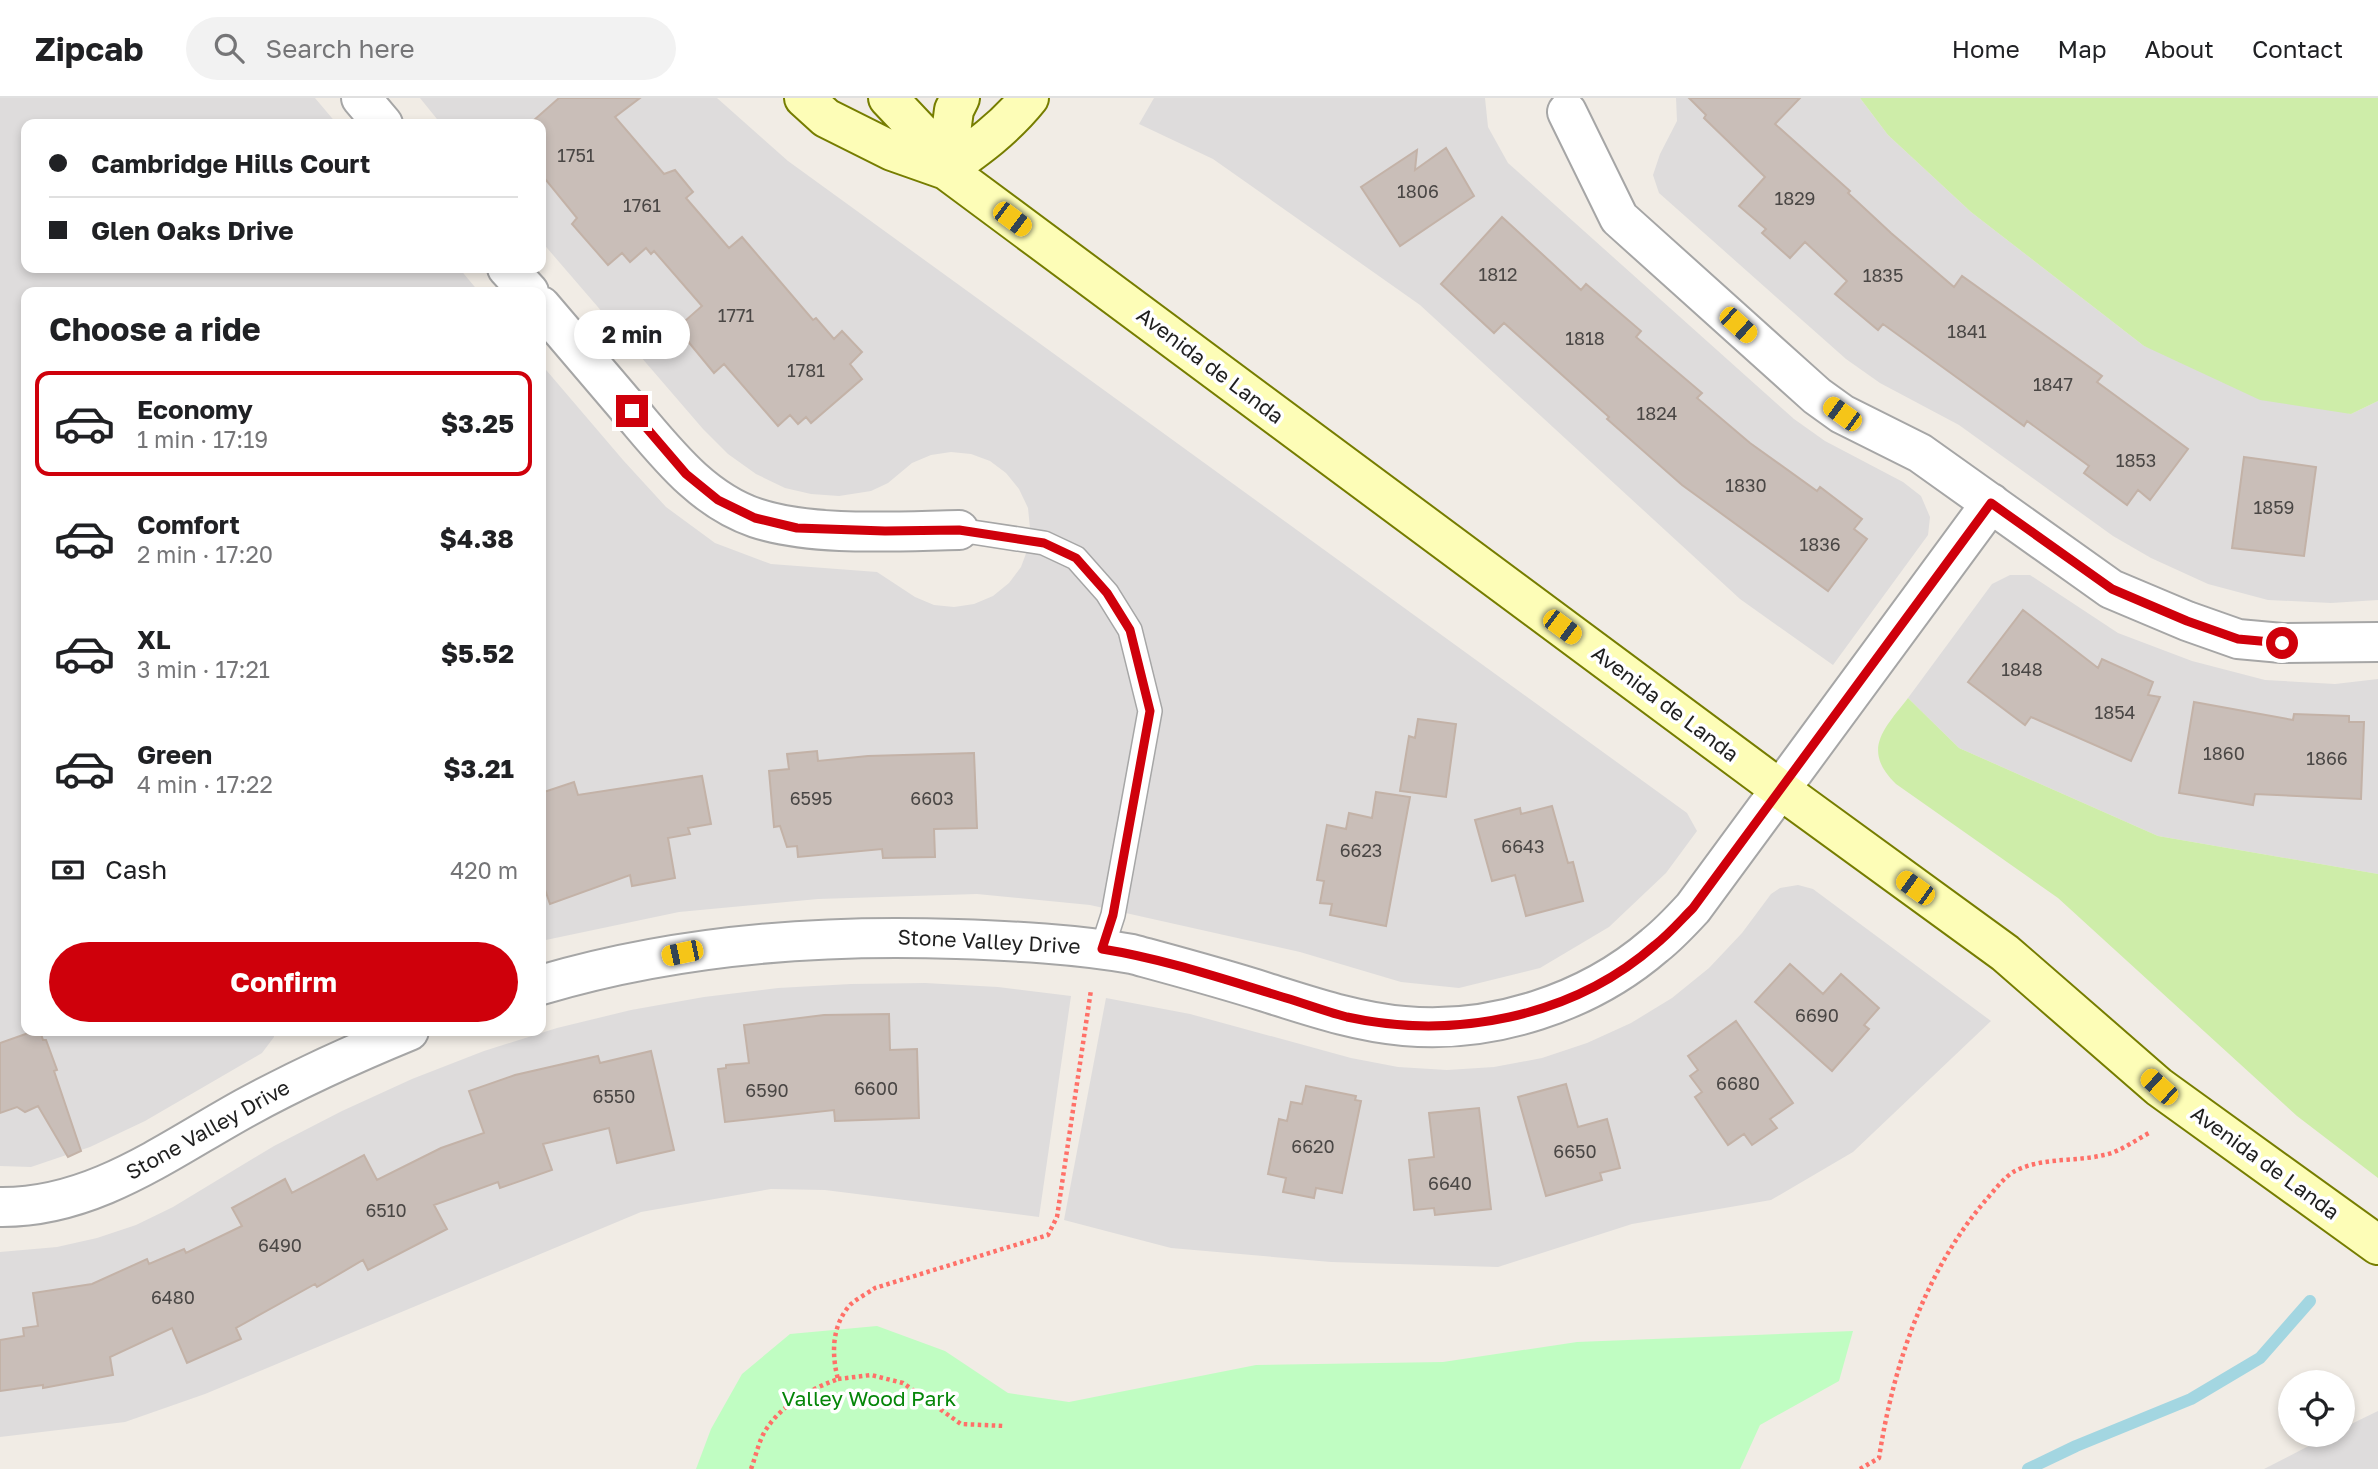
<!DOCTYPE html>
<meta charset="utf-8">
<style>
body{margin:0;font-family:"Golos Text",sans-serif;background:#f2f2f2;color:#202124;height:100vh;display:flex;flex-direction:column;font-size:26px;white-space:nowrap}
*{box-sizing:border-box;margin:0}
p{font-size:23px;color:#757577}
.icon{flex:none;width:38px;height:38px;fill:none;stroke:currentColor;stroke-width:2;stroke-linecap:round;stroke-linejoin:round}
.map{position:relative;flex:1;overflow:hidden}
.drawer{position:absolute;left:21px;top:189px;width:525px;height:749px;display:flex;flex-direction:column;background:#fff;border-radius:14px;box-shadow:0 4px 10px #0003}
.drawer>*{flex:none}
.banner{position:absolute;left:21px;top:21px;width:525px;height:154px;border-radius:14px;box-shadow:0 4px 10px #0003;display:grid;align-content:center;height:154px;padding:0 28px;background:#fff}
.tools{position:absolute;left:2278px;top:1272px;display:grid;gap:14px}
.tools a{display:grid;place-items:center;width:77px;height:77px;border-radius:50%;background:#fff;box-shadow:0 4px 10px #0003;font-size:35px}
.end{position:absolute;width:32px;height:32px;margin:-16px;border:9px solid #cf000b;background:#fff;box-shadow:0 0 0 4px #fff}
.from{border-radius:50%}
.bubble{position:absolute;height:49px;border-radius:24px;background:#fff;box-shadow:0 4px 10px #0003;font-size:23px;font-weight:700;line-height:49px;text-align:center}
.car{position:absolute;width:21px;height:42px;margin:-21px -10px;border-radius:9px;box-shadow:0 0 5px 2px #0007;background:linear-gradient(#f5c518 24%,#345 0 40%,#f5c518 0 76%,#345 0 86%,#f5c518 0)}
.banner b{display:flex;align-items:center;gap:24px;height:66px;font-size:26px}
.banner b+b{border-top:2px solid #e0e0e0}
.banner i{width:18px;height:18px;background:#202124}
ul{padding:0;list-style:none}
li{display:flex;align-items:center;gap:21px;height:105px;margin:0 14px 10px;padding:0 14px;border:4px solid transparent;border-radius:14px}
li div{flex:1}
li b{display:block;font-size:26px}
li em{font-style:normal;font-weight:700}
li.on{border-color:#cf000b}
li>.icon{width:63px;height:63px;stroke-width:1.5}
h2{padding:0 28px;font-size:32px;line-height:84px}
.pay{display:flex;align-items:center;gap:18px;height:77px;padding:0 28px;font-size:26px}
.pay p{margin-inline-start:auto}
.primary-button{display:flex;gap:14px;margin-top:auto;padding:14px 28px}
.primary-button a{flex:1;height:80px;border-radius:42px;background:#cf000b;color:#fff;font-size:28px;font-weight:700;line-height:80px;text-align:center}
header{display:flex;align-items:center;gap:42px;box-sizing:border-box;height:98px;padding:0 35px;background:#fff;border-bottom:2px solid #e0e0e0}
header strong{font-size:33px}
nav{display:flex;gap:38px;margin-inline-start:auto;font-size:24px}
.search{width:490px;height:63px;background:#f2f2f2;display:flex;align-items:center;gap:18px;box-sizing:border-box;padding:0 24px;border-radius:38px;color:#757577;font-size:26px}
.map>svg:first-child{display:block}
.residential{fill:#dedcdc}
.grass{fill:#ceeda9}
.park{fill:#c0fdc2}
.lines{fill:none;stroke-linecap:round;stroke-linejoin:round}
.stream{stroke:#a3d6e1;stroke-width:12}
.building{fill:#c9beb8;stroke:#c3b2a7;stroke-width:2}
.lane-casing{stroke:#a6a6a6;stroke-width:26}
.street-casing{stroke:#a6a6a6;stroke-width:42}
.secondary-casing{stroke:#767d00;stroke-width:42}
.path{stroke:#ff7068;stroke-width:4.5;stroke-dasharray:3.5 3.5;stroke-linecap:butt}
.lane{stroke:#fff;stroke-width:23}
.street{stroke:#fff;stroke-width:38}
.secondary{stroke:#fdfdb7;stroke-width:38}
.route{stroke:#cf000b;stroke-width:9}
.labels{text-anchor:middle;stroke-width:7;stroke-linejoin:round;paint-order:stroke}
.number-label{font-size:18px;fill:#4a4745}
.street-label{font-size:21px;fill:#1f1f1f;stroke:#fff}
.park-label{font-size:21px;fill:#058609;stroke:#fff}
</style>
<header>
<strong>Zipcab</strong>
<div class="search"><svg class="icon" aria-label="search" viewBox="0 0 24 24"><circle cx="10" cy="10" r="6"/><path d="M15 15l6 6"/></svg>Search here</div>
<nav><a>Home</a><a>Map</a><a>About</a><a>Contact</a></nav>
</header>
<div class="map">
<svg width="2378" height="1371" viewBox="0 0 2378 1371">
<rect width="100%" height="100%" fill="#f1ece5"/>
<path class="residential" d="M 0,0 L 315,0 L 337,26 L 26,26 L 26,170 L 459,170 L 479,194 L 26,194 L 26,933 L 274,933 L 274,939 L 262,955 L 145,1023 L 90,1049 L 31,1069 L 0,1068 Z
M 420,0 L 717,0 L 788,63 L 1687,715 L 1697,733 L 1666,775 L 1609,829 L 1540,870 L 1459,890 L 1401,884 L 1300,854 L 1090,807 L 977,796 L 818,801 L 679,814 L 541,843 L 541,266 L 623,362 L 666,409 L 715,445 L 771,466 L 877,474 L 915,499 L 934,507 L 954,509 L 974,506 L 993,498 L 1009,485 L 1021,469 L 1028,450 L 1030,430 L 1028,410 L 1019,391 L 1006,375 L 990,363 L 971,356 L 951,354 L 931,357 L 912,365 L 888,385 L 871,393 L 839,398 L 811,396 L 785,390 L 756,376 L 728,356 L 703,331 L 541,143 L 541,26 L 441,26 Z
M 1154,0 L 1485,0 L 1488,29 L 1508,65 L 1794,321 L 1825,343 L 1903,384 L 1921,398 L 1930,419 L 1928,437 L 1833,567 L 1740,501 L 1420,207 L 1213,61 L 1139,26 Z
M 1676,0 L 1860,0 L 1888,37 L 1971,114 L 2144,248 L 2351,316 L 2378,303 L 2378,502 L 2331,505 L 2268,502 L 2208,486 L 2151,460 L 2113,438 L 1959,327 L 1880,285 L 1846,261 L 1659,95 L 1653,77 L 1660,56 L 1677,23 Z
M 2010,477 L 2030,477 L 2118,535 L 2192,563 L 2265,582 L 2335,586 L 2378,581 L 2378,776 L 2158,738 L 1959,650 L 1908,600 L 1992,486 Z
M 1798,787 L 1813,791 L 1991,923 L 1853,1054 L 1771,1102 L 1632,1126 L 1498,1169 L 1331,1164 L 1171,1150 L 1064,1122 L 1106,900 L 1190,916 L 1351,960 L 1398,969 L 1447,972 L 1494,969 L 1542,960 L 1587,945 L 1631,925 L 1672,900 L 1709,870 L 1742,835 L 1771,796 L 1780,790 Z
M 925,885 L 998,889 L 1071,898 L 1039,1119 L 825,1092 L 771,1091 L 641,1114 L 205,1296 L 125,1324 L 0,1339 L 0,1154 L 57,1149 L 97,1140 L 136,1127 L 173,1109 L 274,1048 L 342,1013 L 412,981 L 484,953 L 557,930 L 631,912 L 704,899 L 778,890 L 851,886 Z
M 2378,1313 L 2378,1371 L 2264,1371 L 2330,1337 L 2343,1337 L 2343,1330 Z"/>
<path class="grass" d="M 1860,0 L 2378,0 L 2378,303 L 2351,316 L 2260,302 L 2144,248 L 1971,114 L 1888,37 Z
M 1908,600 L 1959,650 L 2158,738 L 2378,776 L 2378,1080 L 2297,1018 L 2058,800 L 1896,686 C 1861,652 1884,631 1908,600 Z"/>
<path class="park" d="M 877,1228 L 945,1253 L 1008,1295 L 1069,1304 L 1256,1267 L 1443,1264 L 1577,1244 L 1853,1233 L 1839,1283 L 1760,1327 L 1740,1371 L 696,1371 L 711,1331 L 742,1276 L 790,1236 Z"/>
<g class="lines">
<path class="stream" d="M 2028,1371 L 2076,1348 L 2191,1301 L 2260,1260 L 2310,1203"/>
</g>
<path class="building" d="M 559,0 L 640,0 L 615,19 L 664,76 L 675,72 L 693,94 L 686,100 L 729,150 L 742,139 L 813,222 L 816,220 L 834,241 L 842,233 L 862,254 L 850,266 L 862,281 L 811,325 L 806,319 L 798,326 L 790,317 L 778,328 L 724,266 L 714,275 L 677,230 L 702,208 L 654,153 L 651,156 L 646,150 L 630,164 L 622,155 L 608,167 L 572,126 L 577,120 L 541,76 L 541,26 L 534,22 Z
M 1689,0 L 1800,0 L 1775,26 L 1850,93 L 1848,95 L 1891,135 L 1954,189 L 1962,178 L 2102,278 L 2097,284 L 2188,351 L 2150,402 L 2138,392 L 2127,407 L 2084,375 L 2089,368 L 2027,323 L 2024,328 L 1883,226 L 1878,232 L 1835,196 L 1847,183 L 1805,144 L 1790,160 L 1762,135 L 1766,131 L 1739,108 L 1765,79 L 1704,20 L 1706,17 Z
M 1446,50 L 1474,98 L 1400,148 L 1361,89 L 1417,52 L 1415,72 Z
M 1502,119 L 1581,192 L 1586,186 L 1641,233 L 1636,239 L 1702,295 L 1697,300 L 1750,345 L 1817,393 L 1820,389 L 1862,421 L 1854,431 L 1867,441 L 1828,493 L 1682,387 L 1607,321 L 1609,319 L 1504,225 L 1494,235 L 1441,186 Z
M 2244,359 L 2316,369 L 2304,458 L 2232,450 Z
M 2023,512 L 2098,570 L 2102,561 L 2153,584 L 2148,597 L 2160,599 L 2131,663 L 2031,619 L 2025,627 L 1968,584 Z
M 2194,604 L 2293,622 L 2294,616 L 2349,618 L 2349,624 L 2364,624 L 2361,701 L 2255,696 L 2253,707 L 2179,695 Z
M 1418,621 L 1456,626 L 1446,699 L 1400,693 L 1409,638 L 1415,640 Z
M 817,653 L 818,663 L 868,658 L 974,655 L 977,730 L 934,731 L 935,759 L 883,760 L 882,751 L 798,759 L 797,748 L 787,749 L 780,728 L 774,729 L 769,673 L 789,671 L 787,656 Z
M 702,678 L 711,726 L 688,730 L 690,736 L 668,740 L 675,780 L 632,788 L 630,777 L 550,806 L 541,780 L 541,695 L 574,684 L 578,697 Z
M 1376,694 L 1410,699 L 1386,828 L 1330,817 L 1332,806 L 1320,805 L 1324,783 L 1317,782 L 1327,727 L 1346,731 L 1349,715 L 1372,720 Z
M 1552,708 L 1568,765 L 1573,764 L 1583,803 L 1526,818 L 1515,777 L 1492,783 L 1475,722 L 1520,710 L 1521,716 Z
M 1790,866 L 1823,896 L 1841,876 L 1879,910 L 1864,927 L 1869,931 L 1832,973 L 1755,904 Z
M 889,916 L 890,952 L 917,951 L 919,1020 L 835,1023 L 834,1012 L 725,1024 L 718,971 L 726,970 L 726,967 L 749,965 L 744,927 L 824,917 Z
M 1736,923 L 1793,1005 L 1770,1021 L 1777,1030 L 1752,1047 L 1744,1036 L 1728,1047 L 1695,999 L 1702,994 L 1690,978 L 1698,972 L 1688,958 Z
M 34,933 L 40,933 L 43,942 L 46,942 L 57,972 L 54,973 L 81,1053 L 68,1059 L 38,1008 L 25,1014 L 17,1009 L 0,1015 L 0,945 Z
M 651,953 L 674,1052 L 617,1065 L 609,1030 L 543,1046 L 552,1072 L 500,1090 L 498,1084 L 434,1107 L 447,1131 L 368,1172 L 363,1162 L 317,1189 L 315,1186 L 236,1230 L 241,1241 L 187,1265 L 172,1230 L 110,1259 L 113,1277 L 43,1290 L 43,1287 L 0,1293 L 0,1242 L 24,1238 L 23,1230 L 38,1228 L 33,1195 L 92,1186 L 147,1161 L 149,1166 L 184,1151 L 186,1155 L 242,1128 L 232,1110 L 285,1081 L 292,1095 L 364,1057 L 377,1082 L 441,1050 L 484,1035 L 469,993 L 515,977 L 598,958 L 600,965 Z
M 1566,986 L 1578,1029 L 1607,1021 L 1620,1070 L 1600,1075 L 1602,1082 L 1546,1098 L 1518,999 Z
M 1306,988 L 1356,998 L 1355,1002 L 1361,1003 L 1342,1095 L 1316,1090 L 1314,1100 L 1283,1094 L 1286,1080 L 1268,1076 L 1279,1021 L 1287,1023 L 1291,1004 L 1302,1006 Z
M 1479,1010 L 1491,1111 L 1435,1117 L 1434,1110 L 1414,1112 L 1409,1062 L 1434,1059 L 1429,1015 Z"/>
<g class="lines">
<g class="lane-casing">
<path id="lane" d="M 959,432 L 1044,445 L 1076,460 L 1107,495 L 1130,532 L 1150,613 L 1113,817 L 1102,851"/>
</g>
<g class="street-casing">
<path id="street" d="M 361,0 L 383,26
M 1567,14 L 1619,120 L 1817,298 L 1842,316 L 1920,355 L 2111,491 L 2187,523 L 2238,541 L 2282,545 L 2378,544
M 507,170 L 529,194
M 541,208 C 570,242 599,276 628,310 C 665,353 700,401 756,420 C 813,439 899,433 959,432
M 541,887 C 676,847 817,836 957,841 C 1015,843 1074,846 1132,856 C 1176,868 1221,880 1265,894 C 1310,908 1356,924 1404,928 C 1492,936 1588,905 1655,847 C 1669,836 1681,823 1693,810 L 1991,405
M 0,1109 C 93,1110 167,1053 245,1010 C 298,981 353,956 409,933"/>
</g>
<g class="secondary-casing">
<path id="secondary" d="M 804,0 L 826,20 L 892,53 L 946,72 L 1781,692 L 2005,855 L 2159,989 L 2378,1147
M 888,0 L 921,35 L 946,72
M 946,72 C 977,50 1005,30 1029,0
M 946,72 L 954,12 L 960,0"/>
</g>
<path class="path" d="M 838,1281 L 871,1277 L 903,1285 L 961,1326 L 1005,1328
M 751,1371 C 756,1358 759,1341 767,1330 C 783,1306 811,1291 838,1281 C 831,1255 832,1226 851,1206 C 858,1200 868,1195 875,1190 L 1048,1137 L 1057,1119 L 1091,892
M 1860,1371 L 1879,1360 C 1893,1269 1924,1175 1985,1103 C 1993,1094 2004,1079 2015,1073 C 2043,1059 2075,1064 2104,1057 C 2120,1054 2137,1041 2151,1034"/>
<use href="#lane" class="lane"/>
<use href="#street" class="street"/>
<use href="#secondary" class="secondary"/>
</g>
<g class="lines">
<path class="route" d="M 632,313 L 686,376 L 718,402 L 755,420 L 797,430 L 885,433 L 959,432 L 1044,445 L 1076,460 L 1107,495 L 1130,532 L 1150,613 L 1113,817 L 1102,851 C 1165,861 1226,882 1286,900 C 1306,906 1327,914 1347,919 C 1453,942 1572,920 1655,847 C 1669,836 1681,822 1693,810 L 1991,405 L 2112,491 L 2187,523 L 2238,541 L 2282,545"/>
</g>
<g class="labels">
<g class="number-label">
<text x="576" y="64">1751</text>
<text x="1418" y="100">1806</text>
<text x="1795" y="107">1829</text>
<text x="642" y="114">1761</text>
<text x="1498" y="183">1812</text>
<text x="1883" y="184">1835</text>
<text x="736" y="224">1771</text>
<text x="1967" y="240">1841</text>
<text x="1585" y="247">1818</text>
<text x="806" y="279">1781</text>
<text x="2053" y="293">1847</text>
<text x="1657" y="322">1824</text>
<text x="2136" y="369">1853</text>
<text x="1746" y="394">1830</text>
<text x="2274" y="416">1859</text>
<text x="1820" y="453">1836</text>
<text x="2022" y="578">1848</text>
<text x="2115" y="621">1854</text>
<text x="2224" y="662">1860</text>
<text x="2327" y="667">1866</text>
<text x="811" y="707">6595</text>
<text x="932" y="707">6603</text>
<text x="1523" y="755">6643</text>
<text x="1361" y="759">6623</text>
<text x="1817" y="924">6690</text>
<text x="1738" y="992">6680</text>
<text x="876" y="997">6600</text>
<text x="767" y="999">6590</text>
<text x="614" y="1005">6550</text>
<text x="1313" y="1055">6620</text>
<text x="1575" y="1060">6650</text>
<text x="1450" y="1092">6640</text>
<text x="386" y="1119">6510</text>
<text x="280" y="1154">6490</text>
<text x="173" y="1206">6480</text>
</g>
<g class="street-label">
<text transform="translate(1210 268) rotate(37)" y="7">Avenida de Landa</text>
<text transform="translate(1665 606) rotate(37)" y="7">Avenida de Landa</text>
<text transform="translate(989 844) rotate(3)" y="7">Stone Valley Drive</text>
<text transform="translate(208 1032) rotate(-29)" y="7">Stone Valley Drive</text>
<text transform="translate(2265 1065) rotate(36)" y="7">Avenida de Landa</text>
</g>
<g class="park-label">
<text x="869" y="1308">Valley Wood Park</text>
</g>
</g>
</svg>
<div class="tools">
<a><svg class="icon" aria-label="locate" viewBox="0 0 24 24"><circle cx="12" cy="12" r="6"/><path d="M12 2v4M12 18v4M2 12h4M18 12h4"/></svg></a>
</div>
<i class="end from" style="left:2282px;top:545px"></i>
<i class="end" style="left:632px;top:313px"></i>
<div class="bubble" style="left:574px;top:212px;width:116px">2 min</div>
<i class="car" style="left:1012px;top:121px;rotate:127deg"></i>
<i class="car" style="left:1738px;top:227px;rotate:132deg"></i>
<i class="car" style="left:1842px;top:316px;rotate:306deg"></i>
<i class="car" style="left:1562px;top:529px;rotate:127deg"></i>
<i class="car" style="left:1915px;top:790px;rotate:306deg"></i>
<i class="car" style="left:682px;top:855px;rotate:258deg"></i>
<i class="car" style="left:2159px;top:989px;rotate:312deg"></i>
<div class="banner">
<b><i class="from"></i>Cambridge Hills Court</b>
<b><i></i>Glen Oaks Drive</b>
</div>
<section class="drawer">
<h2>Choose a ride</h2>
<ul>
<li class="on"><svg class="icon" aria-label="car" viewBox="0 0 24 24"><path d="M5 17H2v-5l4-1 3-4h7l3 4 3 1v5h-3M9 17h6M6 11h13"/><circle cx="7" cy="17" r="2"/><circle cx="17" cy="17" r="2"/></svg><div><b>Economy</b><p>1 min · 17:19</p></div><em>$3.25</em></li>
<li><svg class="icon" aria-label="car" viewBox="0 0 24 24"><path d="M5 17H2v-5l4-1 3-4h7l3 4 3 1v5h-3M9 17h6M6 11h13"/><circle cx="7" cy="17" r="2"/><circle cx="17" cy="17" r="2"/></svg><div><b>Comfort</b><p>2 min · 17:20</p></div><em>$4.38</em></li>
<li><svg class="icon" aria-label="car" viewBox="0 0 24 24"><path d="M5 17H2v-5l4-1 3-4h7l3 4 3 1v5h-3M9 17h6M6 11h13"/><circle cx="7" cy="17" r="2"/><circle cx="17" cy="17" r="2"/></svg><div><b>XL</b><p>3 min · 17:21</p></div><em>$5.52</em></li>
<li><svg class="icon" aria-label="car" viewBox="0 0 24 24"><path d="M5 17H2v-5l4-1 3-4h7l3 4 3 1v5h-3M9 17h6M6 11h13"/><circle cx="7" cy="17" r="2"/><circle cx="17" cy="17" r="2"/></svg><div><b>Green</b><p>4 min · 17:22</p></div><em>$3.21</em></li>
</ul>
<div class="pay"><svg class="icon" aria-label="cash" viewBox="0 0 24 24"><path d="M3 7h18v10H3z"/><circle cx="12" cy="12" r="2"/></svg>Cash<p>420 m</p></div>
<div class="primary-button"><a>Confirm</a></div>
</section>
</div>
